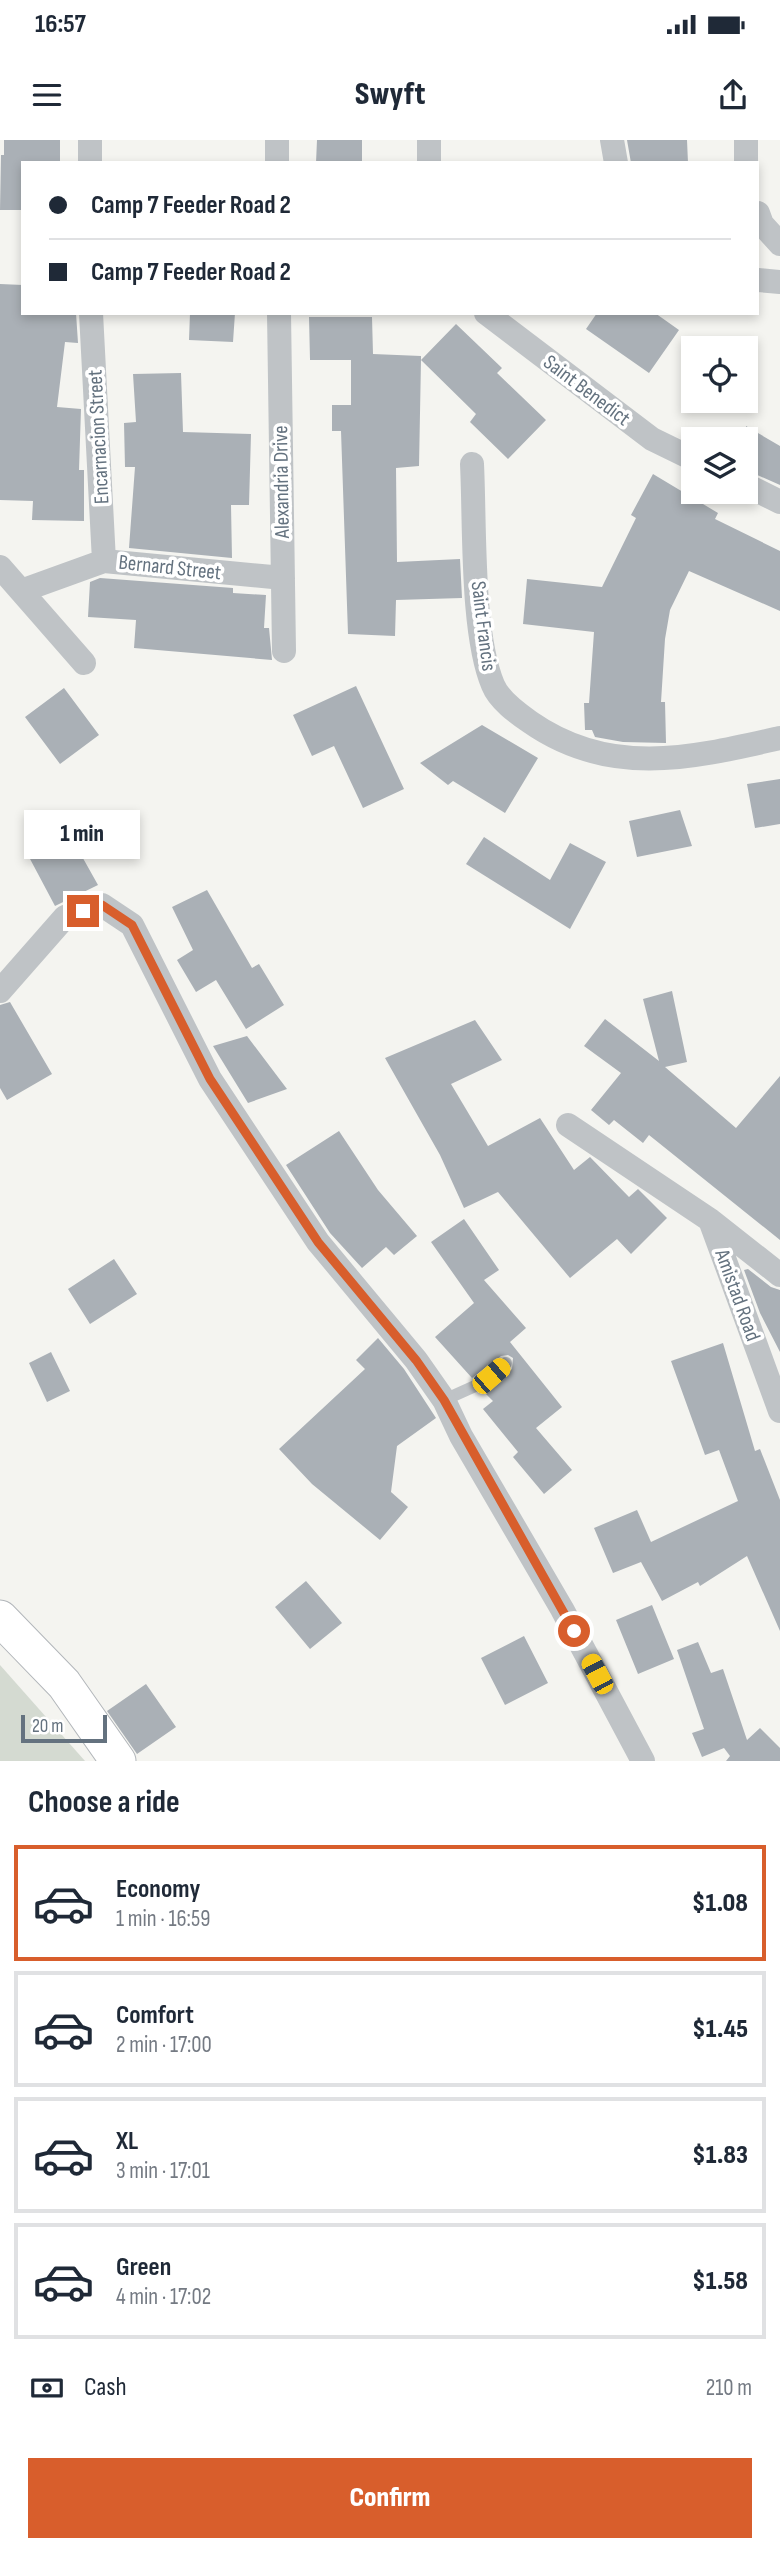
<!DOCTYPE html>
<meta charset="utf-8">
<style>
body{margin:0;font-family:"Sofia Sans Condensed",sans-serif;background:#f6f6f7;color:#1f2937;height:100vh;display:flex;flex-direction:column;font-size:26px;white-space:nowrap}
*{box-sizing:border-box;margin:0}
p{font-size:23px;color:#747a83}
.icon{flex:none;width:38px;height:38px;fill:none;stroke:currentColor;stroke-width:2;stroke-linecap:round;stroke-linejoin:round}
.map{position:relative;height:1621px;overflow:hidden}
.drawer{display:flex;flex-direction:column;background:#fff;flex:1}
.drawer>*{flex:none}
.banner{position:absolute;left:21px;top:21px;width:738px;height:154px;border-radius:0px;box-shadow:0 4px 10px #0003;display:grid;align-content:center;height:154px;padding:0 28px;background:#fff}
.fabs{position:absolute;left:681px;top:196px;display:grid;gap:14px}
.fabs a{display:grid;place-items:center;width:77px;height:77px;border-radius:0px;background:#fff;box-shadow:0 4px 10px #0003;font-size:35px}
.scale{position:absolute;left:21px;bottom:18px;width:86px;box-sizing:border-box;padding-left:7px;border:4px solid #64727f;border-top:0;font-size:19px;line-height:24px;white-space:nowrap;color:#64727f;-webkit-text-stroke:5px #fff;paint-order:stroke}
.end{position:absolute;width:32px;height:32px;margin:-16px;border:9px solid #d85e2c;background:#fff;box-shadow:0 0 0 4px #fff}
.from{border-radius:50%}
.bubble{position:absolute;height:49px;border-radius:0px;background:#fff;box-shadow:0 4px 10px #0003;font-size:23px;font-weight:800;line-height:49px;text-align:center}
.car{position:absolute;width:21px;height:42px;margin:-21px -10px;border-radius:9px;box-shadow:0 0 5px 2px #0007;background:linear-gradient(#f5c518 24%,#345 0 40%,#f5c518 0 76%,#345 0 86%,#f5c518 0)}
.banner b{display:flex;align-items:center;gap:24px;height:66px;font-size:26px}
.banner b+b{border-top:2px solid #e0e1e3}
.banner i{width:18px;height:18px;background:#1f2937}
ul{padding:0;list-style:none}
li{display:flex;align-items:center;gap:21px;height:116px;margin:0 14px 10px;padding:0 14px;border:4px solid #e0e1e3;border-radius:0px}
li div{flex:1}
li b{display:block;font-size:26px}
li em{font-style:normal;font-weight:800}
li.active{border-color:#d85e2c}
li>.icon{width:63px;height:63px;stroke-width:1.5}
h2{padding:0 28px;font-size:32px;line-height:84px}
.pay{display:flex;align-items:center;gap:18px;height:77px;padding:0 28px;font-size:26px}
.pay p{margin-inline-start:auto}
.action{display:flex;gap:14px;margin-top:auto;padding:14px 28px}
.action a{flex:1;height:80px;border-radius:0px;background:#d85e2c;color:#fff;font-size:28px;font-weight:800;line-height:80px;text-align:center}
.status{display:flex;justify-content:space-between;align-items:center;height:49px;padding:0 35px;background:#fff;direction:ltr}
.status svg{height:19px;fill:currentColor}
header{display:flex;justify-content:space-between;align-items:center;height:91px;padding:0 28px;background:#fff;font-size:32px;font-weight:800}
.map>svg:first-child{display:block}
.green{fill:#d4dad1}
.building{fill:#aab0b6}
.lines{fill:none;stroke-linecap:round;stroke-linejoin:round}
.secondary-casing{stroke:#b2b6ba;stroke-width:37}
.service{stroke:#bfc3c6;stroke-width:12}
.minor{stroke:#bfc3c6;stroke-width:24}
.secondary{stroke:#fff;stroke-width:35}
.route{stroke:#d85e2c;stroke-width:9}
.labels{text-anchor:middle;stroke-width:7;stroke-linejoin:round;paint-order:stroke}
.street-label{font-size:21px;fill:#64727f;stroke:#fff}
</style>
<div class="status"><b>16:57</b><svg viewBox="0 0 49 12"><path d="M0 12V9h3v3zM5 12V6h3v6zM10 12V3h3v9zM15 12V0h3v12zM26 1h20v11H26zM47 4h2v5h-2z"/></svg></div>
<header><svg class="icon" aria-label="menu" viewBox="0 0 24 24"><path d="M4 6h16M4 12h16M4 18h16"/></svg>Swyft<svg class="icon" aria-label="share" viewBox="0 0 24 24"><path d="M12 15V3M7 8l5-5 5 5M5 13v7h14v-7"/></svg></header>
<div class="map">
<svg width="780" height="1621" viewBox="0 0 780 1621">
<rect width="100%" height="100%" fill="#f4f4f0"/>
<path class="green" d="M 0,1525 L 85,1621 L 0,1621 Z"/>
<path class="building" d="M 4,0 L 60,0 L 60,23 L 23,23 L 23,70 L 0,70 L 1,15 L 4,15 Z
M 317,0 L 362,0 L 362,23 L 316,23 Z
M 627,0 L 687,0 L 688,23 L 631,23 Z
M 0,144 L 23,145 L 23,173 L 76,173 L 78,203 L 65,202 L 57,267 L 81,269 L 79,330 L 84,330 L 84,381 L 32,380 L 33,361 L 0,360 Z
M 190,173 L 235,173 L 233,202 L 189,200 Z
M 597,173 L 655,173 L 679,190 L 649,233 L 586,189 Z
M 309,177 L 372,177 L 373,214 L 421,216 L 421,220 L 456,184 L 502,228 L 497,233 L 546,280 L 508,319 L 470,282 L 476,274 L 421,220 L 419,326 L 396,328 L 397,422 L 460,419 L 462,458 L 396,460 L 395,496 L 348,494 L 341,291 L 332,291 L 332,265 L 351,265 L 351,220 L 310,220 Z
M 181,233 L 183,292 L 251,294 L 249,365 L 231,365 L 232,418 L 129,408 L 135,327 L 125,327 L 124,283 L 136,282 L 133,234 Z
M 746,286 L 780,306 L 780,345 L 746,330 Z
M 653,334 L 718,373 L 715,379 L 780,411 L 780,471 L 689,431 L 670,470 L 665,499 L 661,562 L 665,562 L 666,603 L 623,602 L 595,597 L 592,590 L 585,590 L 584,563 L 589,563 L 594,492 L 523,484 L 527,439 L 602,447 L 636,378 L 631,375 Z
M 100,438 L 233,448 L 233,453 L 266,455 L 264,488 L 269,488 L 272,520 L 134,508 L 136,480 L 88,477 L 90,442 Z
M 356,546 L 404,649 L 363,668 L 334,606 L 312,616 L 293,575 Z
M 64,548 L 99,595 L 60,624 L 25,577 Z
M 482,585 L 538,618 L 505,673 L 453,641 L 448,645 L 420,623 Z
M 780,639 L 780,684 L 755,688 L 747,644 Z
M 680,670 L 692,706 L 637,717 L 629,681 Z
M 70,695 L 98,745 L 55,766 L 29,717 Z
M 484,697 L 550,740 L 570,703 L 606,722 L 570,789 L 466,724 Z
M 207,750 L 252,828 L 259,824 L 284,865 L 246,889 L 216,840 L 196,852 L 177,820 L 193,810 L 172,767 Z
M 672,851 L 687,922 L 665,927 L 736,988 L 780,936 L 780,1100 L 649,995 L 643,1003 L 614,980 L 609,985 L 591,970 L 621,933 L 584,906 L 605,879 L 659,921 L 643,859 Z
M 10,862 L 52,934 L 7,960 L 0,948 L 0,865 Z
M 475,880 L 502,920 L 451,944 L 488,1006 L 540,978 L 574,1030 L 590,1017 L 629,1057 L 638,1049 L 667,1078 L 631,1114 L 617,1099 L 570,1138 L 498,1052 L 464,1068 L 440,1015 L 385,918 Z
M 247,896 L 287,949 L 248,963 L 213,906 Z
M 339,991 L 378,1050 L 417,1096 L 394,1115 L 386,1107 L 362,1128 L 330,1093 L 286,1025 Z
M 464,1079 L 499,1130 L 484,1140 L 526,1188 L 510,1202 L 562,1267 L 536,1288 L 572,1330 L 544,1354 L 513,1317 L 518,1312 L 483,1269 L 493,1261 L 484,1252 L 512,1229 L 513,1218 L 508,1215 L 501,1216 L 472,1238 L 435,1197 L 474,1163 L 431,1102 Z
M 114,1119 L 137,1154 L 90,1184 L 68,1149 Z
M 748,1129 L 771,1147 L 780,1150 L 780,1212 L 760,1173 L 744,1130 Z
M 378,1198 L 404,1229 L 436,1278 L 397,1306 L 391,1352 L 408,1367 L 380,1400 L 312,1344 L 279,1309 L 365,1229 L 356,1220 Z
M 723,1203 L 755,1311 L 760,1309 L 780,1360 L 780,1491 L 747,1416 L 700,1446 L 698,1442 L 662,1461 L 641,1422 L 613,1433 L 594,1388 L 637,1370 L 651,1402 L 738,1361 L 719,1310 L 705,1315 L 671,1221 Z
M 51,1212 L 70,1251 L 47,1262 L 29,1223 Z
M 306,1441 L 342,1483 L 310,1509 L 275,1467 Z
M 652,1465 L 674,1519 L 638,1534 L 616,1480 Z
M 524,1496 L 548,1543 L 505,1565 L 481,1518 Z
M 698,1502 L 711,1533 L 723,1529 L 747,1600 L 760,1588 L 780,1608 L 780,1621 L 726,1621 L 730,1616 L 724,1608 L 702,1617 L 692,1593 L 704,1589 L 677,1510 Z
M 146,1544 L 176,1587 L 137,1614 L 107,1571 Z"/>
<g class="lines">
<g class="secondary-casing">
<path id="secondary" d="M 0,1478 L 64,1544 L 118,1621"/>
</g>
<path class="service" d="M 444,1260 L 484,1242 L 506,1223"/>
<path class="minor" d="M 277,0 L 277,23
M 612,0 L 616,23
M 746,0 L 746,23
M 90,23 L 90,0
M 429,23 L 429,0
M 758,73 L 762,84 L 780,104
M 758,140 L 780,142
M 91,173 L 104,421
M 279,173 L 284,511
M 486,173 L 652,299 L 693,319
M 472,324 C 475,383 471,493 493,545 C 499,560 517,573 530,582 C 610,638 692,618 780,598
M 746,345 L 780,362
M 0,427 L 84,523
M 21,451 L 104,421 L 283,438
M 0,851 L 65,777 L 102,765 L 132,785 L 210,939 L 318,1102 L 416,1220 L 444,1260 L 461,1296 L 562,1469 L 643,1621
M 568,985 L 710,1080 L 780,1135
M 710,1080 L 780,1271"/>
<use href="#secondary" class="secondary"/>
</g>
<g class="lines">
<path class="route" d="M 83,771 L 102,765 L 132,785 L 210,939 L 318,1102 L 416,1220 L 444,1260 L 574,1491"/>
</g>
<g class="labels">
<g class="street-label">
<text transform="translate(587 250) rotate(37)" y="7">Saint Benedict</text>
<text transform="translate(98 297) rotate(-93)" y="7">Encarnacion Street</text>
<text transform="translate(281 342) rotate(-91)" y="7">Alexandria Drive</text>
<text transform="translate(170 427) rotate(6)" y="7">Bernard Street</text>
<text transform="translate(484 486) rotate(83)" y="7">Saint Francis</text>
<text transform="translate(738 1155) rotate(70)" y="7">Amistad Road</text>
</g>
</g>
</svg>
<div class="fabs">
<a><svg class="icon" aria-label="locate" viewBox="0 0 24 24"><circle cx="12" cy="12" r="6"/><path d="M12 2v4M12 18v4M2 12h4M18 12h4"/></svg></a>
<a><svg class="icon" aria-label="layers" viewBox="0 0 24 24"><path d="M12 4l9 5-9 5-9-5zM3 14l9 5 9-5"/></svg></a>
</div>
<div class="scale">20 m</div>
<i class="end from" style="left:574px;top:1491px"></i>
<i class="end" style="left:83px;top:771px"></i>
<div class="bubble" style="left:24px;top:670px;width:116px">1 min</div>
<i class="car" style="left:491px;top:1236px;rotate:49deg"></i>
<i class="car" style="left:597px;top:1534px;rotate:332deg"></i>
<div class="banner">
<b><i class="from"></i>Camp 7 Feeder Road 2</b>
<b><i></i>Camp 7 Feeder Road 2</b>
</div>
</div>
<section class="drawer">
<h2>Choose a ride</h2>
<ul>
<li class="active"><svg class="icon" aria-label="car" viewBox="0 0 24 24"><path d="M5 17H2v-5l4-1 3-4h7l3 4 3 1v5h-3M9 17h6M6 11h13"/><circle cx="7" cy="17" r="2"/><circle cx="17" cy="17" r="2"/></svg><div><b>Economy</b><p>1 min · 16:59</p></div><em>$1.08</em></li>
<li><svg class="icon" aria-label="car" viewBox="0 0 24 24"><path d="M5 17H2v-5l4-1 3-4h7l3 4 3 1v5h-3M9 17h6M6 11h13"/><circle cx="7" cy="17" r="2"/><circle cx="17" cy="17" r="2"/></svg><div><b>Comfort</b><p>2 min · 17:00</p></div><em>$1.45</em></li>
<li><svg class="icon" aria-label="car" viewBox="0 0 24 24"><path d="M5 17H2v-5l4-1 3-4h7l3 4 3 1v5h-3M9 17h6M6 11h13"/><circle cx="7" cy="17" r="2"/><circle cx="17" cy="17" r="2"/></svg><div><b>XL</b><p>3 min · 17:01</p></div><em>$1.83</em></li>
<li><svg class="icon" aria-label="car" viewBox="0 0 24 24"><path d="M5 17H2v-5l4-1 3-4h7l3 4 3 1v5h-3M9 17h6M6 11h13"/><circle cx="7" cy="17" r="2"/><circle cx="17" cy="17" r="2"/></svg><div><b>Green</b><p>4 min · 17:02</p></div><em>$1.58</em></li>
</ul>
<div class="pay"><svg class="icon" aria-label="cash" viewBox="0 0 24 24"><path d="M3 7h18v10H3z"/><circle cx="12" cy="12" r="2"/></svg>Cash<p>210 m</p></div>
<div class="action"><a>Confirm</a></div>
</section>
